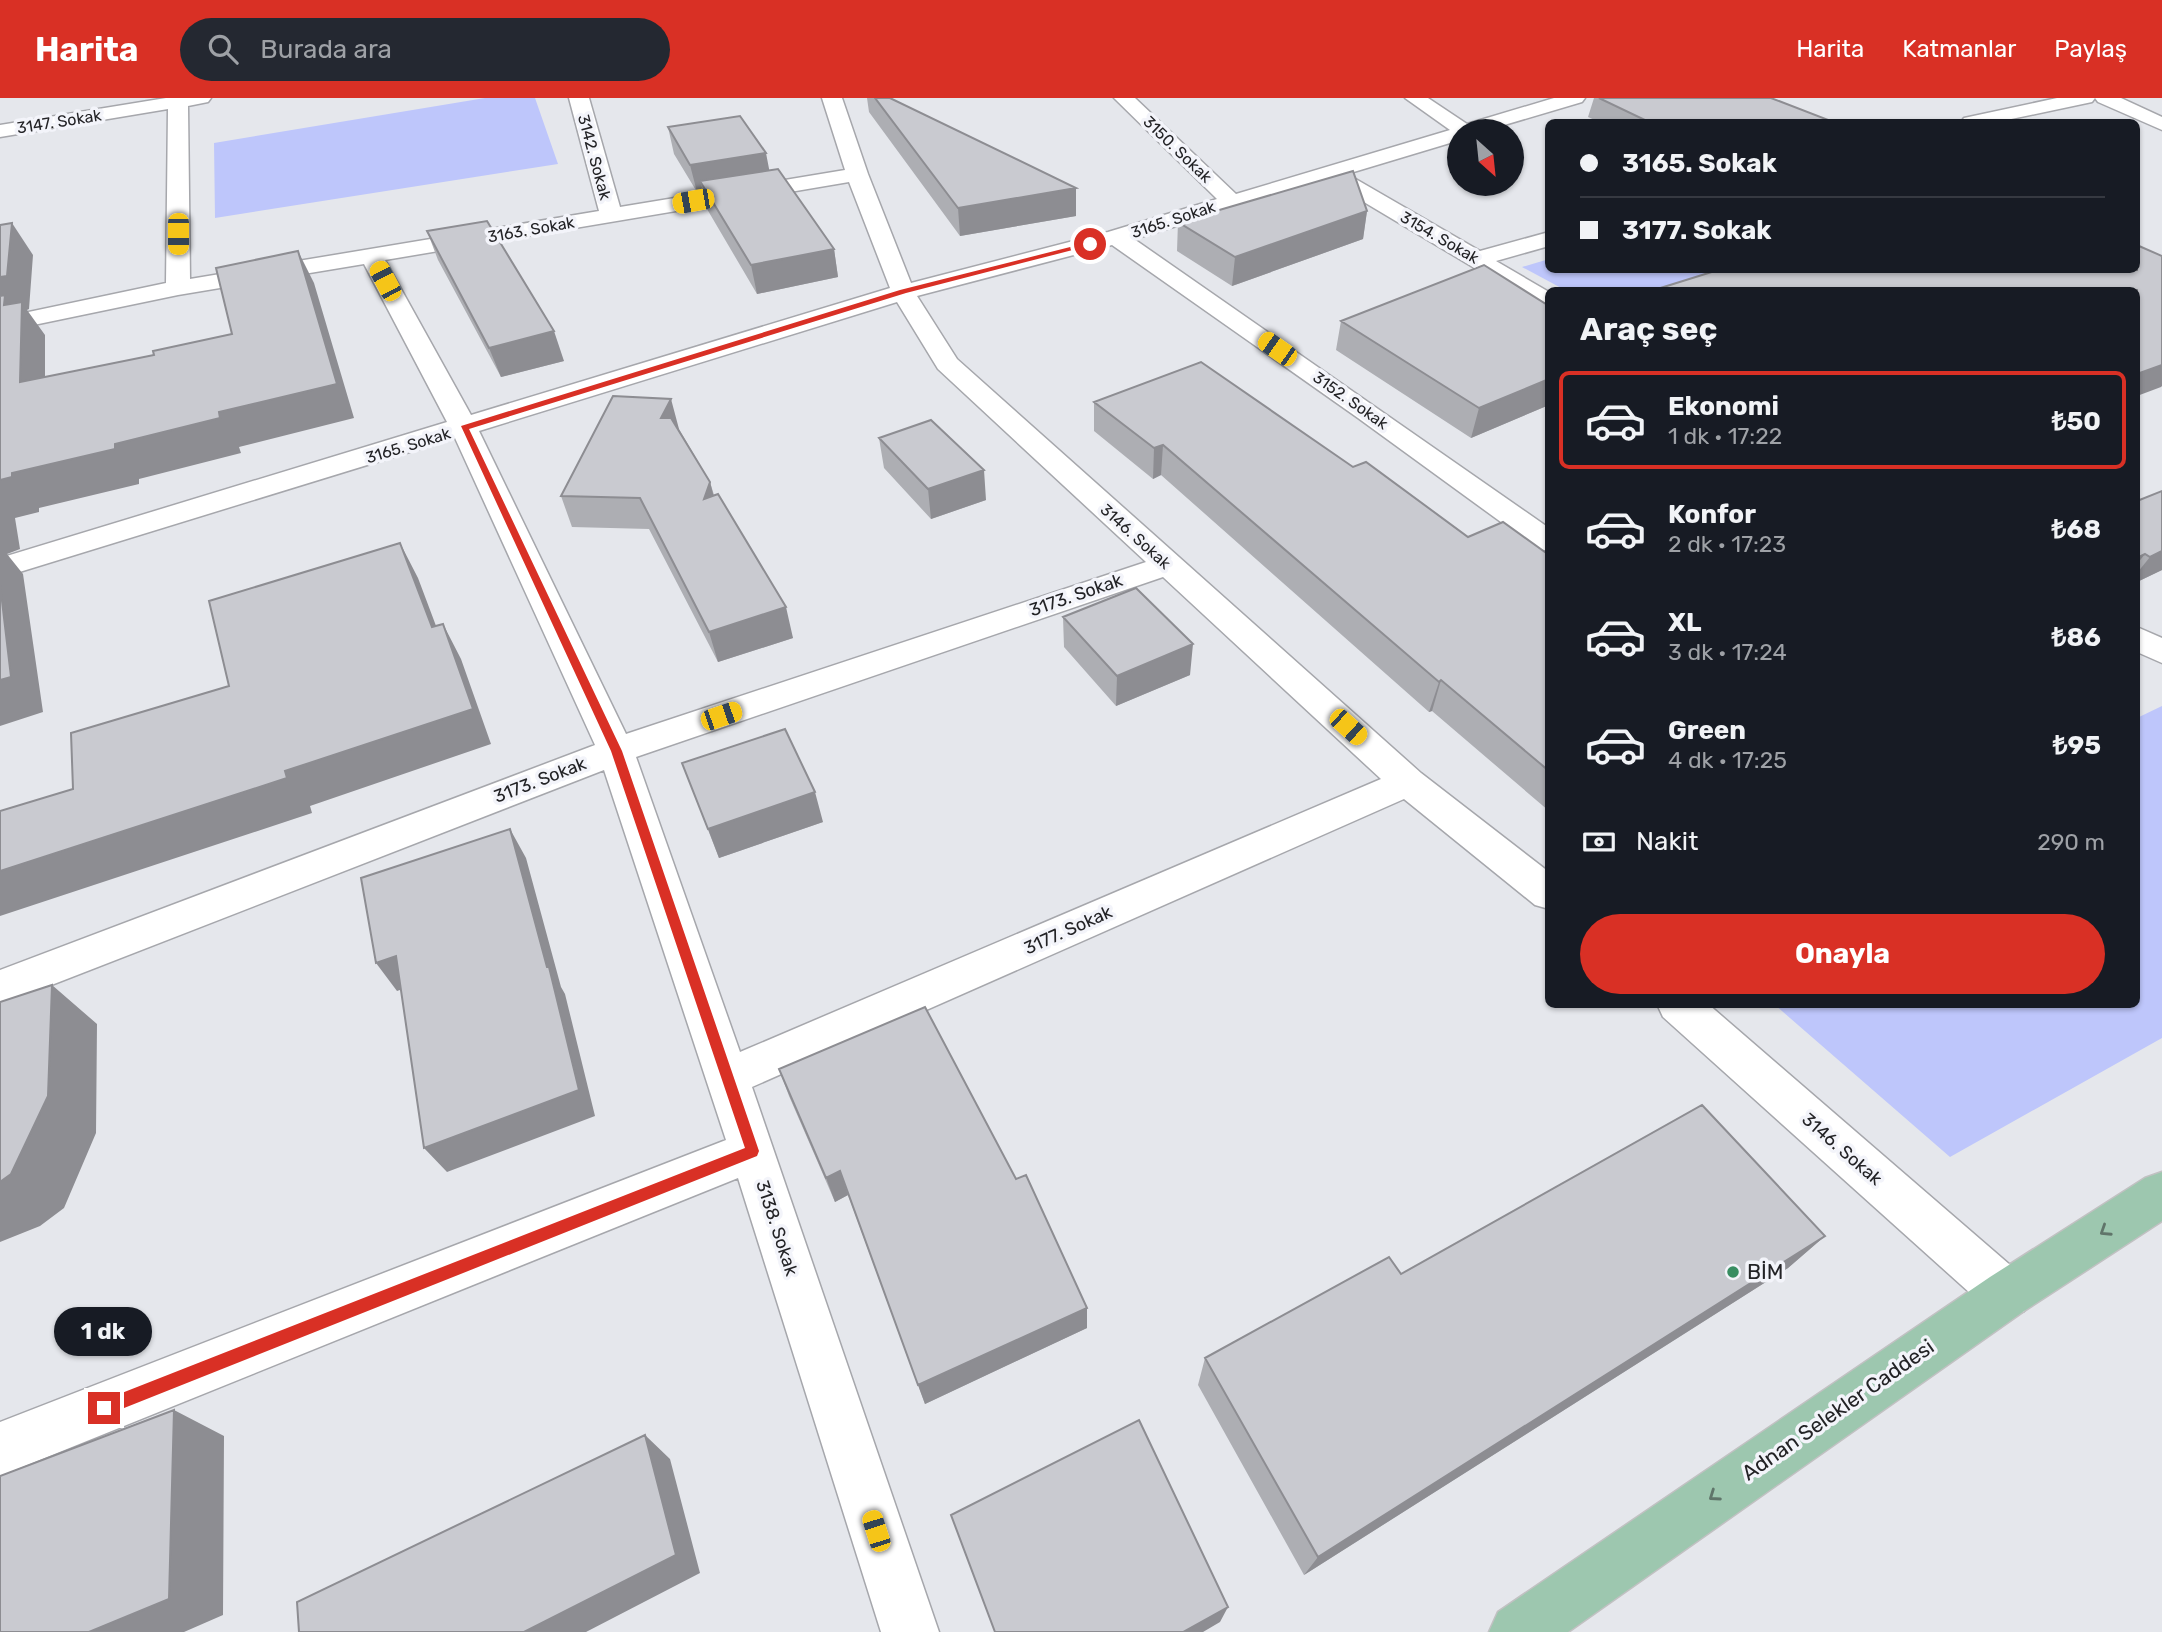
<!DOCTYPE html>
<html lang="tr">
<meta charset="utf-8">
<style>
body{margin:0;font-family:Rubik,sans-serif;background:#242831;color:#f1f3f6;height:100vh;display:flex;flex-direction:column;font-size:26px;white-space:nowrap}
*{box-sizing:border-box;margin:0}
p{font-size:23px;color:#9ea1a6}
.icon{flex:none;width:38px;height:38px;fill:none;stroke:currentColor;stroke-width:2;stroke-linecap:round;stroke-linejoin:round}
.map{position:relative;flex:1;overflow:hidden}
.details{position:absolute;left:1545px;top:189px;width:595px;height:721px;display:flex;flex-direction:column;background:#171b24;border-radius:10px;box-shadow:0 2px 5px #0004}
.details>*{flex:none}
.hud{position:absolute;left:1545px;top:21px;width:595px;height:154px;border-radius:10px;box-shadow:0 2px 5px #0004;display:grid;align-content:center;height:154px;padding:0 35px;background:#171b24}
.needle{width:46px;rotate:153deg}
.tools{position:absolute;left:1447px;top:21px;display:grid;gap:14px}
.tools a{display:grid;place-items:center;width:77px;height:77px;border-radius:50%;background:#171b24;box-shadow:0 2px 5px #0004;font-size:35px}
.end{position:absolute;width:32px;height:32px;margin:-16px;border:9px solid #d93025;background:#fff;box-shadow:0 0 0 4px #fff}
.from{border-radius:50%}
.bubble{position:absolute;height:49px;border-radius:24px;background:#171b24;box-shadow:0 2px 5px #0004;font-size:23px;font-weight:700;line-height:49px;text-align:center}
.car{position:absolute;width:21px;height:42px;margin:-21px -10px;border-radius:9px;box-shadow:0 0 5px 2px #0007;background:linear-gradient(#f5c518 24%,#345 0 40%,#f5c518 0 76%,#345 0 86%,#f5c518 0)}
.hud b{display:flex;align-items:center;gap:24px;height:66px;font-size:26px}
.hud b+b{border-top:2px solid #363941}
.hud i{width:18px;height:18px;background:#f1f3f6}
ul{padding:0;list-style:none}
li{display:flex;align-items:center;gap:21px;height:98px;margin:0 14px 10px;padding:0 21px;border:4px solid transparent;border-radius:10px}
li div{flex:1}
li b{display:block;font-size:26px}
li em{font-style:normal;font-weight:700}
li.on{border-color:#d93025}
li>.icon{width:63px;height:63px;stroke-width:1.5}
h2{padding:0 35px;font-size:32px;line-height:84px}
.pay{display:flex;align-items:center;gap:18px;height:77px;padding:0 35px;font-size:26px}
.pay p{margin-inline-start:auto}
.cta{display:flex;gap:14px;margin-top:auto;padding:14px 35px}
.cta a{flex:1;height:80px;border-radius:42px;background:#d93025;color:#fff;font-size:28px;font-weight:700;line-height:80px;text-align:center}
header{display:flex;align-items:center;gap:42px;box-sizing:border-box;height:98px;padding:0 35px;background:#d93025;color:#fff}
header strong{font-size:33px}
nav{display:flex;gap:38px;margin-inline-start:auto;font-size:24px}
.search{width:490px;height:63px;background:#242831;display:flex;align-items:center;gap:18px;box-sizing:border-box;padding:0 24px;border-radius:38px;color:#9ea1a6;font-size:26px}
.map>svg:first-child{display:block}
.green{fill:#bec6fb}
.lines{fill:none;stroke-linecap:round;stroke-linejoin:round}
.minor-casing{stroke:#a6a7ac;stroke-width:3}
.primary-casing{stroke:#c1c1c2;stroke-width:3}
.minor{fill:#fff;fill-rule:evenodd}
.primary{fill:#9dc7af;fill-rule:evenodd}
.wall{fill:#adaeb3}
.shaded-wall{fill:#8d8d92}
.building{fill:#c9cad0;stroke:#8d8d92;stroke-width:2}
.oneway{stroke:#60756a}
.route{fill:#d93025}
.poi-dot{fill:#388d61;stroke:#f3f4fa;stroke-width:2.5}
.labels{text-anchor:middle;stroke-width:7;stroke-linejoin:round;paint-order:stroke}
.far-street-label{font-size:16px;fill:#232326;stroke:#f3f4fa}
.street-label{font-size:18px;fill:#232326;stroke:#f3f4fa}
.near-poi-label{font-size:21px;fill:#232326;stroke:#f3f4fa;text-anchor:start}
.near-street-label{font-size:21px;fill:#232326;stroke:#f3f4fa}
</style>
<header>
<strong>Harita</strong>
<div class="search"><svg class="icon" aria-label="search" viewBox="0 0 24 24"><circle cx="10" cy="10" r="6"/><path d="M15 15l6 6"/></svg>Burada ara</div>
<nav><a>Harita</a><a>Katmanlar</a><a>Paylaş</a></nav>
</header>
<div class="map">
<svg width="2162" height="1534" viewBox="0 0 2162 1534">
<rect width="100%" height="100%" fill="#e5e7ec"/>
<path class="green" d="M 485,0 L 535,0 L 558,66 L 215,120 L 214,45 Z
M 1549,161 L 1549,172 L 1718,172 L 1667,192 L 1565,192 L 1522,169 Z
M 2162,608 L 2162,940 L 1950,1059 L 1775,907 L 2137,906 L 2137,620 Z"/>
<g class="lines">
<g class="minor-casing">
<path id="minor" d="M 166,0 L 211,0 L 208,4 L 188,8 L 190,181 L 599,113 L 569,0 L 589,0 L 620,109 L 845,72 L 822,0 L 842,0 L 868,76 L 911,185 L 1108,134 L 1217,101 L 1114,0 L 1135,0 L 1236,96 L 1450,32 L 1405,0 L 1428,0 L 1467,26 L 1554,0 L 1585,0 L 1582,4 L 1484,33 L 1460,33 L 1460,42 L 1347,76 L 1480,153 L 1549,134 L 1549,148 L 1496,163 L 1549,194 L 1549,211 L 1540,209 L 1327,82 L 1134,141 L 1549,430 L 1549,453 L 1538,451 L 1358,320 L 1112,147 L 917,198 L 957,261 L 1421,675 L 1549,774 L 1549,811 L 1535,807 L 1404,701 L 752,989 L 939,1534 L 881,1534 L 738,1080 L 0,1378 L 0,1324 L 726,1042 L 604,672 L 0,907 L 0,872 L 595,647 L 455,340 L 0,480 L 0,460 L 447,324 L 364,166 L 178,197 L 0,234 L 0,220 L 166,185 L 168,11 L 0,39 L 0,27 ZM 849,84 L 890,190 L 471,317 L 385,162 ZM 897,204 L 938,271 L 1146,464 L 626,636 L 479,333 ZM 1163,479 L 1381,681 L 740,954 L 636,659 Z
M 2057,0 L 2095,0 L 2092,4 L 1997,24 L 1961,24 L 1964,20 Z
M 2095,0 L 2121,0 L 2162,19 L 2162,32 L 2098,4 Z
M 2137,529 L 2162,540 L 2162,565 L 2137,554 Z
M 1657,906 L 1708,906 L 2024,1179 L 2032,1196 L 2024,1213 L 2007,1220 L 1990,1213 L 1663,919 Z"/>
</g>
<g class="primary-casing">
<path id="primary" d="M 2162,1074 L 2162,1123 L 2024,1213 L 1568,1534 L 1489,1534 L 1498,1514 L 1990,1179 L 2145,1080 Z"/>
</g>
<use href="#minor" class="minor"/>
<use href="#primary" class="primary"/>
</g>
<path class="wall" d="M 867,0 L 890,0 L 1076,118 L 960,138 L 869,14 Z
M 1594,0 L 1771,0 L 1830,24 L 1599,24 L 1588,19 Z
M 668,29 L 769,72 L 834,151 L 838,179 L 757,196 L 707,111 L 703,93 L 697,94 L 674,56 Z
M 1367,113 L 1363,141 L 1232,188 L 1177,153 L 1178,124 Z
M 427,133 L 564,263 L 501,279 L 438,162 Z
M 1549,208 L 1549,307 L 1471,340 L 1336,252 L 1341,223 Z
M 1094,304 L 1353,369 L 1468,439 L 1549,457 L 1549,713 L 1432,613 L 1429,614 L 1161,377 L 1153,381 L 1094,333 Z
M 679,331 L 710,384 L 714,397 L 793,540 L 718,564 L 649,431 L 572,429 L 561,398 Z
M 879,340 L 986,402 L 931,421 L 884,370 Z
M 2137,403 L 2162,472 L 2137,484 Z
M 1063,519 L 1190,577 L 1116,608 L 1064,549 Z
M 682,665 L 823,724 L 719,760 Z
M 779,971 L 1016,1081 L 1087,1210 L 1087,1230 L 925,1306 L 848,1097 L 835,1104 L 789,998 Z
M 1825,1138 L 1788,1170 L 1304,1477 L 1198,1287 L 1205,1260 L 1401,1176 Z"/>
<path class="shaded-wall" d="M 766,55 L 771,81 L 700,83 L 703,93 L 697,94 L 690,67 Z
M 1076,90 L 1076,118 L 960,138 L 958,110 Z
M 1367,113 L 1363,141 L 1232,188 L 1235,159 Z
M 12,125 L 33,157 L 29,211 L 27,212 L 45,237 L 45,319 L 20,284 L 0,218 L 0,179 Z
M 834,151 L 838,179 L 757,196 L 751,167 Z
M 298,153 L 314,185 L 354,320 L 239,349 L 241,355 L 139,381 L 139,386 L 39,410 L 39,414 L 15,420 L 20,451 L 7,456 L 23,476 L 43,614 L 0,628 L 0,382 L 12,375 L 115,346 L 219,314 Z
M 554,233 L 564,263 L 501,279 L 489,250 Z
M 2162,267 L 2162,288 L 2161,289 L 2137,298 L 2137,276 Z
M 1549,281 L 1549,307 L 1471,340 L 1479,310 Z
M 671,301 L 679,331 L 670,350 L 661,320 Z
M 1163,347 L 1161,377 L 1153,381 L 1154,350 Z
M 984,372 L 986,402 L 931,421 L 928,391 Z
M 710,384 L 718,415 L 704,401 Z
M 400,445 L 418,480 L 450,565 L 432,529 Z
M 2162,453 L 2162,472 L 2137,484 L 2137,475 L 2150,459 Z
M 2145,456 L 2137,466 L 2137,460 Z
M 786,509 L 793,540 L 718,564 L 709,534 Z
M 443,526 L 461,561 L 491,646 L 310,708 L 312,715 L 0,818 L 0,773 L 285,673 Z
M 1193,546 L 1190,577 L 1116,608 L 1117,578 Z
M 1441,582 L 1432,613 L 1429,614 L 1439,584 Z
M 815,694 L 823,724 L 719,760 L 708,731 Z
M 510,731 L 526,760 L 561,889 L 565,896 L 595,1018 L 447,1074 L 424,1050 L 547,869 Z
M 396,858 L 417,886 L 397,893 L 376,865 Z
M 52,887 L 97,926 L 96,1035 L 64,1110 L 40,1128 L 0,1144 L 0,1084 Z
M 840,1073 L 848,1097 L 835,1104 L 826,1080 Z
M 1825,1138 L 1788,1170 L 1304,1477 L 1318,1459 Z
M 1087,1210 L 1087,1230 L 925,1306 L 918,1287 Z
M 174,1312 L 224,1338 L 223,1517 L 184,1534 L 89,1534 Z
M 645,1337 L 670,1361 L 700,1475 L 586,1534 L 524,1534 Z
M 1228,1509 L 1220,1524 L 1203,1534 L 1183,1534 Z"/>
<path class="building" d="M 875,0 L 890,0 L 1076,90 L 958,110 Z
M 1599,0 L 1771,0 L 1831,23 L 1825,24 L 1649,24 Z
M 740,18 L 766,55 L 690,67 L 668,29 Z
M 778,71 L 834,151 L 751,167 L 700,83 Z
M 1353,73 L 1367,113 L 1235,159 L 1178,124 Z
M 487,123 L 554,233 L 489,250 L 427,133 Z
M 12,125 L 7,178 L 0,179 L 0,127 Z
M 2139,148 L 2162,158 L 2162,267 L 2137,276 L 2137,192 L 1654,192 L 1718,172 L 2137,172 L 2137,149 Z
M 298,153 L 337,286 L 219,314 L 220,320 L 115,346 L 115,351 L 12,375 L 12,379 L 0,382 L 0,198 L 5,197 L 4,207 L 22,204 L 20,284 L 154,257 L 153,253 L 232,236 L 216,170 Z
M 1484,167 L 1549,208 L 1549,281 L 1479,310 L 1341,223 Z
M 1201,264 L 1353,369 L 1366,364 L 1468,439 L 1503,424 L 1549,457 L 1549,673 L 1441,582 L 1439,584 L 1163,347 L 1154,350 L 1094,304 Z
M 613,298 L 671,301 L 661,320 L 671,320 L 710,384 L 704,401 L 718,396 L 786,509 L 709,534 L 640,400 L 561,398 Z
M 931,322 L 984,372 L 928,391 L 879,340 Z
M 2162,393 L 2162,453 L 2150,459 L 2145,456 L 2137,460 L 2137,403 Z
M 400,445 L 432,529 L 443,526 L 473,611 L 285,673 L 287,680 L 0,773 L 0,713 L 73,691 L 71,635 L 229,588 L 209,503 Z
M 0,486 L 11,579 L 0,582 Z
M 1136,490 L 1193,546 L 1117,578 L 1063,519 Z
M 785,631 L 815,694 L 708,731 L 682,665 Z
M 510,731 L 547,869 L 549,869 L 579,992 L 424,1050 L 396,858 L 376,865 L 361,780 Z
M 52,887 L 48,998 L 11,1076 L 0,1084 L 0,904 Z
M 925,909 L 1016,1081 L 1026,1077 L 1087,1210 L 918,1287 L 840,1073 L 826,1080 L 779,971 Z
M 1702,1007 L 1825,1138 L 1318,1459 L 1205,1260 L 1389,1159 L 1401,1176 Z
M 174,1312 L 169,1501 L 89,1534 L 0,1534 L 0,1378 Z
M 1139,1322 L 1228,1509 L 1183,1534 L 995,1534 L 951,1417 Z
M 645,1337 L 676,1457 L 524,1534 L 299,1534 L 297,1504 Z"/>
<defs><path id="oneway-chevron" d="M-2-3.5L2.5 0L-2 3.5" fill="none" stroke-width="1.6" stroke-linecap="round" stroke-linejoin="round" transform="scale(1.75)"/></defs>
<g class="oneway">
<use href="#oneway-chevron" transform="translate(2105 1133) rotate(147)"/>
<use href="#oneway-chevron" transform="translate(1714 1398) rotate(145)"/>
</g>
<path class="route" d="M 1090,144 L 1092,147 L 906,195 L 469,331 L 622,653 L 759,1053 L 757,1058 L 104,1318 L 98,1315 L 96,1310 L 98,1304 L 104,1302 L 745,1050 L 611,653 L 461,328 L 900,192 Z"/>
<circle class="poi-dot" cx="1733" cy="1174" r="7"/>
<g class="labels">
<g class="far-street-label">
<text transform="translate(59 23) rotate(-9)" y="6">3147. Sokak</text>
<text transform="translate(1178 51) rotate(44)" y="6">3150. Sokak</text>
<text transform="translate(595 59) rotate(75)" y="6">3142. Sokak</text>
<text transform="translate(1173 121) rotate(-18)" y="6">3165. Sokak</text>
<text transform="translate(531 131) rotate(-10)" y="6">3163. Sokak</text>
<text transform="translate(1440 139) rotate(30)" y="6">3154. Sokak</text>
<text transform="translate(1351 302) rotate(35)" y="6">3152. Sokak</text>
<text transform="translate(408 347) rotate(-17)" y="6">3165. Sokak</text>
<text transform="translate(1136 438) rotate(42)" y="6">3146. Sokak</text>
</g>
<g class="street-label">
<text transform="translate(1076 497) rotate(-19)" y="6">3173. Sokak</text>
<text transform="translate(540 682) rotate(-21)" y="6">3173. Sokak</text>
<text transform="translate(1068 832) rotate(-24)" y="6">3177. Sokak</text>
<text transform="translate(1842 1051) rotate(41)" y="6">3146. Sokak</text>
<text transform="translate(777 1130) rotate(72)" y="6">3138. Sokak</text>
</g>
<g class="near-poi-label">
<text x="1747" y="1181">BİM</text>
</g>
<g class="near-street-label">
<text transform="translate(1838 1312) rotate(-35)" y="7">Adnan Selekler Caddesi</text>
</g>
</g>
</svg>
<div class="tools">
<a><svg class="needle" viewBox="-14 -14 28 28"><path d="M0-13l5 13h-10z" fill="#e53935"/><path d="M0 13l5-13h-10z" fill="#9ea1a6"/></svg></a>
</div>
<i class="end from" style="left:1090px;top:146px"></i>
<i class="end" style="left:104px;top:1310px"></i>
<div class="bubble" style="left:54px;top:1209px;width:98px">1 dk</div>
<i class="car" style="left:693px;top:103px;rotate:260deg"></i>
<i class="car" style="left:178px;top:136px;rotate:180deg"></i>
<i class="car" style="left:385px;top:183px;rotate:332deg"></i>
<i class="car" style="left:1277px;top:251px;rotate:305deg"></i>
<i class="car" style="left:721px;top:618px;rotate:71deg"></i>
<i class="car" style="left:1348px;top:629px;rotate:132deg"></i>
<i class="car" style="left:876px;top:1433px;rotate:342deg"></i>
<div class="hud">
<b><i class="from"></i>3165. Sokak</b>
<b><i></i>3177. Sokak</b>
</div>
<section class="details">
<h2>Araç seç</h2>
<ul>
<li class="on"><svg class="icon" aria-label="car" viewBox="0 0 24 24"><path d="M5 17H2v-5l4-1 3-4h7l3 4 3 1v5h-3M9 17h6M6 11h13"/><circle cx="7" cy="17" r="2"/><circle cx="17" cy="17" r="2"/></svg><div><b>Ekonomi</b><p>1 dk · 17:22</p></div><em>₺50</em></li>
<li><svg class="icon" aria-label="car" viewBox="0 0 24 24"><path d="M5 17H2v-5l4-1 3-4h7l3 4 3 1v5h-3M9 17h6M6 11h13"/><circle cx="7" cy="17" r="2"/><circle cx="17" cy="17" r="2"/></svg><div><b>Konfor</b><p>2 dk · 17:23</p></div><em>₺68</em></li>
<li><svg class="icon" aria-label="car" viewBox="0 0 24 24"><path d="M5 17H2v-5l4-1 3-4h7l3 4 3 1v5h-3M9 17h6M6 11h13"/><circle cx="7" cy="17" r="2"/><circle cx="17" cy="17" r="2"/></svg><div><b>XL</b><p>3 dk · 17:24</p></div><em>₺86</em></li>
<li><svg class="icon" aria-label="car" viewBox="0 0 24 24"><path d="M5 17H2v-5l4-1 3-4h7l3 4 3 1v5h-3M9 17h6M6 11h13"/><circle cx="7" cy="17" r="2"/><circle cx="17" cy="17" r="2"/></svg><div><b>Green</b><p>4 dk · 17:25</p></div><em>₺95</em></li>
</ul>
<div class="pay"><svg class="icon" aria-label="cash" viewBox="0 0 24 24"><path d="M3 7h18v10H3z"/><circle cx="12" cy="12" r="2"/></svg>Nakit<p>290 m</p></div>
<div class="cta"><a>Onayla</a></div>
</section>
</div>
